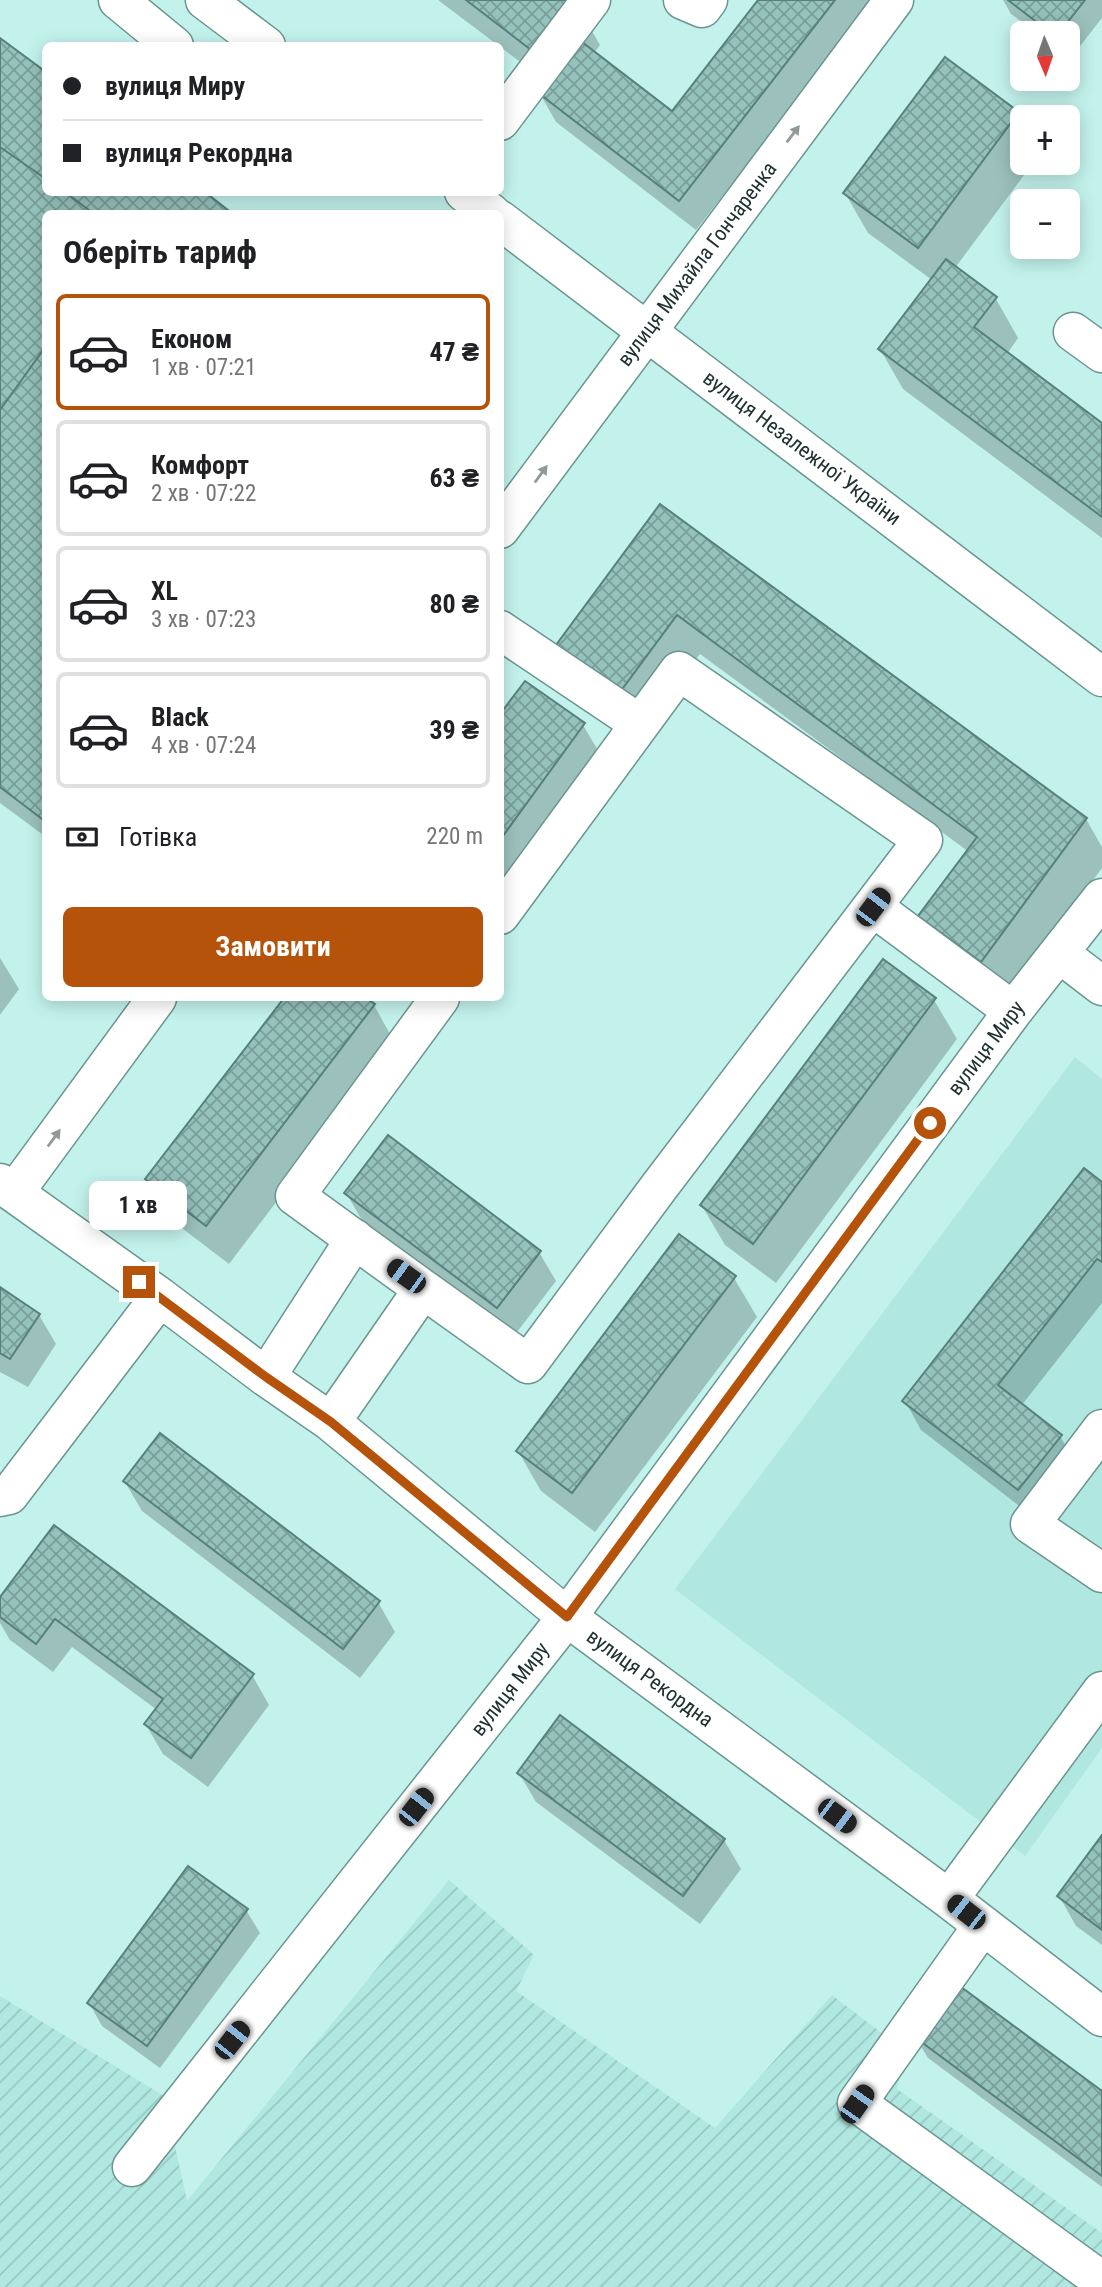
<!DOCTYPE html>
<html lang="uk">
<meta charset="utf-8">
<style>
body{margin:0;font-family:"Roboto Condensed",sans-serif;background:#f6f6f6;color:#202124;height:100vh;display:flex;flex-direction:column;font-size:26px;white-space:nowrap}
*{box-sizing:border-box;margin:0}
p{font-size:23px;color:#757577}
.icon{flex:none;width:38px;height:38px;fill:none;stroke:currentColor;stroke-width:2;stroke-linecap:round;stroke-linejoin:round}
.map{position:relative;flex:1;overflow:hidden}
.details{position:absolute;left:42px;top:210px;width:462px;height:791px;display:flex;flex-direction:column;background:#fff;border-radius:10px;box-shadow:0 4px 18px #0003}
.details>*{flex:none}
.banner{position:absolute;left:42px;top:42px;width:462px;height:154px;border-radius:10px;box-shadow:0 4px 18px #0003;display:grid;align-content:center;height:154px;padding:0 21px;background:#fff}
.needle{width:46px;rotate:178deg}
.buttons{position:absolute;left:1010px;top:21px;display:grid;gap:14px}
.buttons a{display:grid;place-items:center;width:70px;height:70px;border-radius:10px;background:#fff;box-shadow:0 4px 18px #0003;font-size:35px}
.end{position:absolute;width:32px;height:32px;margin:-16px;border:9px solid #b45309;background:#fff;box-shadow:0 0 0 4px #fff}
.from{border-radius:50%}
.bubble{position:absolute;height:49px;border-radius:10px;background:#fff;box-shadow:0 4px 18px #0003;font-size:23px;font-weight:700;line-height:49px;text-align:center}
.car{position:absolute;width:21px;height:42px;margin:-21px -10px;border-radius:9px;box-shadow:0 0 5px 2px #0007;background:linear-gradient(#222 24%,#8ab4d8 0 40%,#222 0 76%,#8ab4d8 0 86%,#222 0)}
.banner b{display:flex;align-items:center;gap:24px;height:66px;font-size:26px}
.banner b+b{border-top:2px solid #e0e0e0}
.banner i{width:18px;height:18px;background:#202124}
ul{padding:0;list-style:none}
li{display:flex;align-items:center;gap:21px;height:116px;margin:0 14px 10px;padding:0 7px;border:4px solid #e0e0e0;border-radius:10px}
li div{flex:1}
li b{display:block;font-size:26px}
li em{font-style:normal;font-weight:700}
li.selected{border-color:#b45309}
li>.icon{width:63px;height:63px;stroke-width:1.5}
h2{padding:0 21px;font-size:32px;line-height:84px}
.pay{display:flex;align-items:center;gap:18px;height:77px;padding:0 21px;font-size:26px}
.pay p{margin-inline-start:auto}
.action{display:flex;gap:14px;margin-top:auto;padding:14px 21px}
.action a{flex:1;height:80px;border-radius:10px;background:#b45309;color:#fff;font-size:28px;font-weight:700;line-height:80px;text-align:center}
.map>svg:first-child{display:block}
.built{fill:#b0e8e1}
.industrial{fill:url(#industrial-furrows)}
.shadow{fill:#0003}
.building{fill:url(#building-cross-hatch);stroke:#56817c;stroke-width:2}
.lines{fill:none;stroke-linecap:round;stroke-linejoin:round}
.minor-casing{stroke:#6a9590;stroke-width:41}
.minor{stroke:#fff;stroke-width:38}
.oneway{fill:#909898}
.route{stroke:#b45309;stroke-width:9}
.labels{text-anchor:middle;stroke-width:7;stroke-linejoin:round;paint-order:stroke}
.street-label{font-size:21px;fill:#203230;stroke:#fff}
</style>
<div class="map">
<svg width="1102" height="2287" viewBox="0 0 1102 2287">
<defs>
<pattern id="industrial-furrows" width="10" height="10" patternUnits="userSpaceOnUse" patternTransform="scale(1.75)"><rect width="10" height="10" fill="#b0e8e1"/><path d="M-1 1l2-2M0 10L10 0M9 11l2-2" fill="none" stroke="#97c7c1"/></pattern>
<pattern id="building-cross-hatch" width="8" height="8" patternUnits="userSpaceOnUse" patternTransform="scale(1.75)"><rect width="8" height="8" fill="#95c2bc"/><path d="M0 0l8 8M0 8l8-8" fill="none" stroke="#799e99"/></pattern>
</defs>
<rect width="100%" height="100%" fill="#c3f2ec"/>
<path class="built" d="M 1075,1057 L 1102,1079 L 1102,1748 L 1025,1856 L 675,1589 Z"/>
<path class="industrial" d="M 449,1880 L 534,1955 L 516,1991 L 715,2128 L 832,1995 L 905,2051 L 897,2089 L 1102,2233 L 1102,2287 L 0,2287 L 0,1996 L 164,2096 L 187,2201 Z"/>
<path class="shadow" d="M 438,0 L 571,0 L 577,5 L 600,45 L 594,53 L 672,114 L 760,0 L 875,0 L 696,230 L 556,122 L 539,92 L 547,82 Z
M 1003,0 L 1102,0 L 1102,18 L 1070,59 L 1068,57 L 1068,33 L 1037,33 L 1011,14 Z
M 0,40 L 46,192 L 46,837 L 0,803 Z
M 1018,113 L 1022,120 L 1022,163 L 1033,163 L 955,268 L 996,299 L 1018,338 L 1007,354 L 1102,425 L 1102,538 L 903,389 L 880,349 L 932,280 L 868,233 L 845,193 Z
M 661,506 L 1086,819 L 1102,847 L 1102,868 L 1004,1000 L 943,956 L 921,916 L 969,852 L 700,654 L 644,731 L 581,685 Z
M 500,717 L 583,725 L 606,764 L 500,910 Z
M 0,958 L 19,989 L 0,1015 Z
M 286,998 L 363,998 L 374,1005 L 396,1045 L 229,1264 L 170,1219 L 147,1180 Z
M 934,1000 L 957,1039 L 776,1283 L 725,1245 L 702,1206 Z
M 1102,1184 L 1102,1303 L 1021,1406 L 1060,1436 L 1077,1465 L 1036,1519 L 921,1430 L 905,1401 Z
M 346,1193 L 539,1252 L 556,1281 L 514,1336 L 363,1222 Z
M 734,1278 L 757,1317 L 595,1532 L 541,1491 L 518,1451 Z
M 0,1290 L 39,1315 L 56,1344 L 28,1387 L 0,1372 Z
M 125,1482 L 378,1602 L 395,1632 L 360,1678 L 142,1511 Z
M 0,1600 L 252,1675 L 269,1705 L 208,1787 L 163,1754 L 146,1725 L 157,1710 L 72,1647 L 53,1672 L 10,1640 L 0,1623 Z
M 519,1773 L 724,1840 L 741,1869 L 700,1924 L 536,1802 Z
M 1102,1837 L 1102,1945 L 1076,1926 L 1059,1896 Z
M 246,1910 L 260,1933 L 160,2068 L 102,2026 L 89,2003 Z
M 914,2035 L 1102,2093 L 1102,2187 L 928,2058 Z"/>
<path class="building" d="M 466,0 L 574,0 L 539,56 Z
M 758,0 L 835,0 L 679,201 L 537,92 L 578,39 L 672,111 Z
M 1008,0 L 1085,0 L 1059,33 L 1051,33 Z
M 0,38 L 46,72 L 46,192 L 205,192 L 233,214 L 46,214 L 46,822 L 0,787 Z
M 945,57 L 1019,112 L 918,248 L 843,193 Z
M 0,147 L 46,179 L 46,192 L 65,192 L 94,214 L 46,214 L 46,346 L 0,410 Z
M 946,259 L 997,297 L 974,327 L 1102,423 L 1102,517 L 878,349 Z
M 660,504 L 1087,818 L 981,962 L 918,916 L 977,837 L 677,615 L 620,692 L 556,645 Z
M 525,681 L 585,723 L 500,840 L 500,714 Z
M 883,959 L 936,998 L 753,1244 L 700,1205 Z
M 284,998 L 366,998 L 375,1004 L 206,1226 L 145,1179 Z
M 388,1135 L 541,1251 L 497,1308 L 344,1193 Z
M 1084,1168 L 1102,1182 L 1102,1262 L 1097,1259 L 998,1385 L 1062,1435 L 1018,1490 L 902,1401 Z
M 679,1234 L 736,1276 L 572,1493 L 516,1451 Z
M 0,1287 L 40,1314 L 10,1359 L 0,1353 Z
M 160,1433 L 380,1601 L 343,1649 L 123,1481 Z
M 54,1525 L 254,1674 L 191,1758 L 144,1724 L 163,1699 L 55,1619 L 36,1644 L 0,1617 L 0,1597 Z
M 560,1715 L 725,1839 L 683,1896 L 517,1773 Z
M 1102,1835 L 1102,1930 L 1057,1896 Z
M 188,1866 L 248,1909 L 147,2046 L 87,2003 Z
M 953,1981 L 1102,2091 L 1102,2176 L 912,2035 Z"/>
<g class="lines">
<g class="minor-casing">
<path id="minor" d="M 118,0 L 174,46
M 205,0 L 266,46
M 683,0 L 702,8 L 708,0
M 500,121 L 591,0
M 464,192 L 492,214
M 500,220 L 1102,677
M 1073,332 L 1102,353
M 500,529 L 894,0
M 500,630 L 640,724
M 873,907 L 1013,1011
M 1059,953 L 1102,986
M 0,1183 L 160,1297 L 266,1377 L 331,1422 L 567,1617 L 949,1899 L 1102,2017
M 14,1193 L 157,998
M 423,1289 L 295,1196 L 440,998
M 266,1377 L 355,1239
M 331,1422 L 423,1289 L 528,1364 L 659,1187 L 923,840 L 679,671 L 500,915
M 1102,1429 L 1030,1524 L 1102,1573
M 0,1497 L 9,1495 L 160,1297
M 949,1899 L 1102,1691
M 983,1925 L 857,2103 L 1102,2281
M 132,2167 L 567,1617 L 1013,1011 L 1102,898"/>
</g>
<use href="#minor" class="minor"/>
</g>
<defs><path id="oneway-solid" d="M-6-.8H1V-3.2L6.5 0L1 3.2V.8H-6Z" transform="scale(1.75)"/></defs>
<g class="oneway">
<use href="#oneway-solid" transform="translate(793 134) rotate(-53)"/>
<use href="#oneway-solid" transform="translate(541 474) rotate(-54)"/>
<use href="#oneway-solid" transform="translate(54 1138) rotate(-54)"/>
</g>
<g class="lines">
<path class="route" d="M 139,1282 L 266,1377 L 331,1422 L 567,1617 L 930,1123"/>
</g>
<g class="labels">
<g class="street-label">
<text transform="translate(697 264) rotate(-53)" y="7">вулиця Михайла Гончаренка</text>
<text transform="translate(802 448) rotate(37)" y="7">вулиця Незалежної України</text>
<text transform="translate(986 1048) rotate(-53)" y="7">вулиця Миру</text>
<text transform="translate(650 1678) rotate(36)" y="7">вулиця Рекордна</text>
<text transform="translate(510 1689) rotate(-52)" y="7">вулиця Миру</text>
</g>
</g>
</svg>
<div class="buttons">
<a><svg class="needle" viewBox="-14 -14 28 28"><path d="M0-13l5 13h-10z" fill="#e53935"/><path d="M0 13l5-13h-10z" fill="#757577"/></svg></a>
<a>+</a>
<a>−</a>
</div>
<i class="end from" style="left:930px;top:1123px"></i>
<i class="end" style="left:139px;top:1282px"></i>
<div class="bubble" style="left:89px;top:1181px;width:98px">1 хв</div>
<i class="car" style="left:873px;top:907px;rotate:37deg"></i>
<i class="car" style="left:406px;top:1276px;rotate:306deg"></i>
<i class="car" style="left:416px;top:1807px;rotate:38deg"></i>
<i class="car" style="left:837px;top:1816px;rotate:127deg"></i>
<i class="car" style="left:966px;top:1912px;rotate:308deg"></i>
<i class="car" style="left:232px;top:2040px;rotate:38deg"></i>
<i class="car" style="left:857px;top:2104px;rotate:35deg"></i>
<div class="banner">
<b><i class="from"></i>вулиця Миру</b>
<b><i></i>вулиця Рекордна</b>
</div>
<section class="details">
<h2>Оберіть тариф</h2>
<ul>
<li class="selected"><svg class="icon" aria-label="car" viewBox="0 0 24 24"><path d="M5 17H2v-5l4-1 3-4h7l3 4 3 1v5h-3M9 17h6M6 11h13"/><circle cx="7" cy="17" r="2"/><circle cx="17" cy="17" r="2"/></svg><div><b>Економ</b><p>1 хв · 07:21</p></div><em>47 ₴</em></li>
<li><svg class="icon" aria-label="car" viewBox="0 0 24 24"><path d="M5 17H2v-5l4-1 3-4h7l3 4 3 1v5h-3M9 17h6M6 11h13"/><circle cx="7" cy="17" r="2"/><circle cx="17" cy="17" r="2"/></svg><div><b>Комфорт</b><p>2 хв · 07:22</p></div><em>63 ₴</em></li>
<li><svg class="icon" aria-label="car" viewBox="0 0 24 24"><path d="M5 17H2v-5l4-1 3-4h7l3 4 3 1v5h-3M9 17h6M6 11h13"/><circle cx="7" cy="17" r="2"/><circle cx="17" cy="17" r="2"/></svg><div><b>XL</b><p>3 хв · 07:23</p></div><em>80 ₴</em></li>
<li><svg class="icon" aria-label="car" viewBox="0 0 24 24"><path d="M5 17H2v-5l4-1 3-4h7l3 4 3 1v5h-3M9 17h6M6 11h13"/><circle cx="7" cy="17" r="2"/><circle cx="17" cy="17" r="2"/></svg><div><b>Black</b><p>4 хв · 07:24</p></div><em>39 ₴</em></li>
</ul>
<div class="pay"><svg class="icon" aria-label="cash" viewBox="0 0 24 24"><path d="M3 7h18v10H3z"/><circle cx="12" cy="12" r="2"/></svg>Готівка<p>220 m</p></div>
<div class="action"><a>Замовити</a></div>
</section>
</div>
